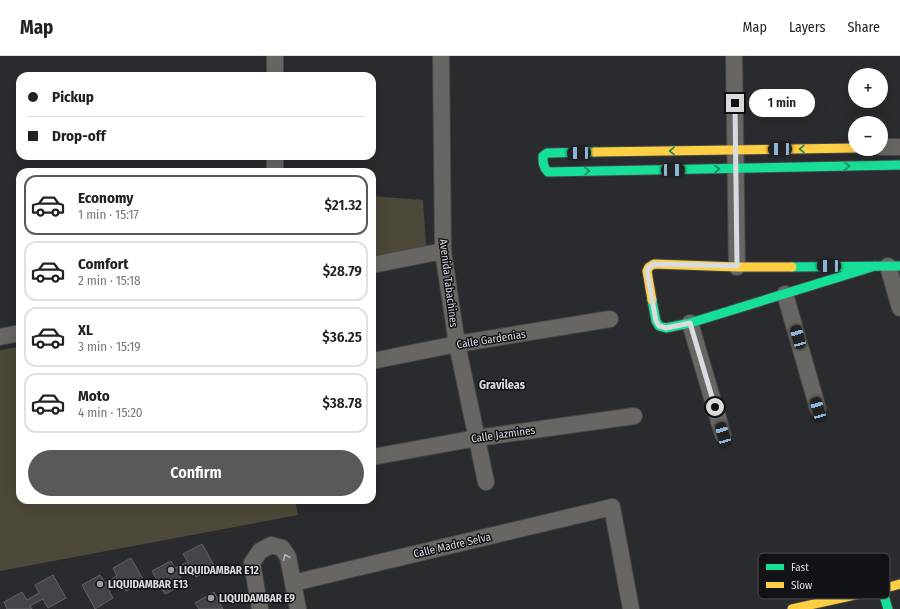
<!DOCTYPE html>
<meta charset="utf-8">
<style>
body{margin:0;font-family:"Fira Sans Condensed",sans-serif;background:#f6f6f6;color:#222;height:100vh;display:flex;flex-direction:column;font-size:15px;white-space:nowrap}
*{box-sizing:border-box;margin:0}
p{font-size:13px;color:#767676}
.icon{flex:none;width:22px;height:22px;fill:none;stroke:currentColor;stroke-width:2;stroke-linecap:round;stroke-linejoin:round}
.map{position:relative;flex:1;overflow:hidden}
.details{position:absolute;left:16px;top:112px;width:360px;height:336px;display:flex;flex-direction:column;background:#fff;border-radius:12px;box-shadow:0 4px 16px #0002}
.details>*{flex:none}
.top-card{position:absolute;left:16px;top:16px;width:360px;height:88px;border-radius:12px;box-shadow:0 4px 16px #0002;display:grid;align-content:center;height:88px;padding:0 12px;background:#fff}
.tools{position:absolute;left:848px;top:12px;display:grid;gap:8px}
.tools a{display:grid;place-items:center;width:40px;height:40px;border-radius:50%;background:#fff;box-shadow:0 4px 16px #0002;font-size:20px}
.end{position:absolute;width:18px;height:18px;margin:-9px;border:5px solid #d8dbdf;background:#111;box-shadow:0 0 0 2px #111}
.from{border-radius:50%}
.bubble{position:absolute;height:28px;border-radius:14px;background:#fff;box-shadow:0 4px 16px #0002;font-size:13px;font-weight:600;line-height:28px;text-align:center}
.car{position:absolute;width:12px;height:24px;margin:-12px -6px;border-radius:5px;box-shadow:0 0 3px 1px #0007;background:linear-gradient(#222 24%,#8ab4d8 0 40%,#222 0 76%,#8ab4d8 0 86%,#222 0)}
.top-card b{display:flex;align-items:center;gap:14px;height:38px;font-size:15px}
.top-card b+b{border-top:1px solid #e0e0e0}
.top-card i{width:10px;height:10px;background:#222}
ul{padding:7px 0 0;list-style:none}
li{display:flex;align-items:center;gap:12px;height:60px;margin:0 8px 6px;padding:0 4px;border:2px solid #e0e0e0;border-radius:12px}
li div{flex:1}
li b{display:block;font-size:15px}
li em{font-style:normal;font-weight:600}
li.current{border-color:#58595b}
li>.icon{width:36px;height:36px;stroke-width:1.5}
.cta{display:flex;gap:8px;margin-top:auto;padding:8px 12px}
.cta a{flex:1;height:46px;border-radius:24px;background:#58595b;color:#fff;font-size:16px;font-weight:600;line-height:46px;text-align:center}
header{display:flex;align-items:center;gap:24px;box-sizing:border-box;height:56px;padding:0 20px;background:#fff;border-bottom:1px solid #e0e0e0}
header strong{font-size:19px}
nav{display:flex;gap:22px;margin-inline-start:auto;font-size:14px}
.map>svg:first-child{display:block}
.green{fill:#4d4938}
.building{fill:#434548;stroke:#616365}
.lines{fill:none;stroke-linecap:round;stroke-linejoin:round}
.street-casing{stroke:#464749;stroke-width:18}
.fast-casing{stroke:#464749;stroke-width:11}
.slow-casing{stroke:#464749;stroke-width:11}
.street{stroke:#676662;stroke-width:16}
.fast{stroke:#16e098;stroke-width:9}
.slow{stroke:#ffcf43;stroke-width:9}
.oneway{stroke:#14845e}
.oneway2{stroke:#b0b2b3}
.route{stroke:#d8dbdf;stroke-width:5}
.poi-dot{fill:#9b9da1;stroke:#111316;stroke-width:1.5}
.labels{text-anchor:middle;stroke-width:3;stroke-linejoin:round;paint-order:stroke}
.street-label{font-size:11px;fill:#d8dbdf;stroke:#111316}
.poi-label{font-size:11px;font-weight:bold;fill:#d8dbdf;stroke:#111316;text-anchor:start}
.neighbourhood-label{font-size:12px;font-weight:bold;fill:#d8dbdf;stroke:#111316}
.key{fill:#111316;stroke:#4d4f52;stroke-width:1}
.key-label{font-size:11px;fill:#d8dbdf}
</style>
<header>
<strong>Map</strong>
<nav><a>Map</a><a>Layers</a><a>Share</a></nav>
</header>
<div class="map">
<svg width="900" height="553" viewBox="0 0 900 553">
<rect width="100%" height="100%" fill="#292b2e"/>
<path class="green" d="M 372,140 L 423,144 L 426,190 L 372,201 Z
M 20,291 L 20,444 L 295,444 L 298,459 L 0,515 L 0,294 Z"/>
<path class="building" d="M 202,488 L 215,511 L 196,521 L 191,512 L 179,519 L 184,528 L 165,538 L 152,515 L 171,505 L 175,512 L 188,506 L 183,498 Z
M 131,502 L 144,525 L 126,535 L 121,526 L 108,533 L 113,542 L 95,553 L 82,529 L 100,519 L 105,527 L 117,520 L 113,512 Z
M 53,519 L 66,542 L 48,552 L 43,543 L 30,550 L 32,553 L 7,553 L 4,546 L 22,536 L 27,544 L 39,537 L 35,529 Z
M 214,536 L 223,553 L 199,553 L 195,547 Z"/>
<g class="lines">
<g class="street-casing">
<path id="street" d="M 441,0 L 443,195 L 457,288 L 486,426
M 734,0 L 737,211
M 275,20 L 275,0
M 881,91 L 900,91
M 275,116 L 275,100
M 372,209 L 443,195
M 888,210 L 900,252
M 785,238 L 818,353
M 690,267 L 723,379
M 0,281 L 20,277
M 372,305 L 457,288 L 610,263
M 372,401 L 477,382 L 634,360
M 293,527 L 612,451 L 631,553
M 260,553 L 252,507 L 260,495 L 271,489 L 282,492 L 288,501 L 298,553"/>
</g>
<g class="fast-casing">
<path id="fast" d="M 595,96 L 547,97 L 543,100 C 543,107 543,111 548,116 L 900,109
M 792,211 L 900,210
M 652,244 L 656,265 L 659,270 L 666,272 L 690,267 L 875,210
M 882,533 L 888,553"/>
</g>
<g class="slow-casing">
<path id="slow" d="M 595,96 L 855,92
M 652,244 L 647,215 L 649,211 L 654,208 L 737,211 L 792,211
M 792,553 L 882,533 L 900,528"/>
</g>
<use href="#street" class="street"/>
<use href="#fast" class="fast"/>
<use href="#slow" class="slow"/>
</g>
<defs><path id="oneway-chevron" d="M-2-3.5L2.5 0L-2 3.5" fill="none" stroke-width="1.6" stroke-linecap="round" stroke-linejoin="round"/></defs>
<g class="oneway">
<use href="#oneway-chevron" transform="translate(802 93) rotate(179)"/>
<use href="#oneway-chevron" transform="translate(672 95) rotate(179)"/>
<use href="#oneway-chevron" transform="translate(847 110) rotate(-1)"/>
<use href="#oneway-chevron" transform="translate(717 113) rotate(-1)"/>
<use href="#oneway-chevron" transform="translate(587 115) rotate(-1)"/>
</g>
<use class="oneway2" href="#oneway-chevron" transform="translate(286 501) rotate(-113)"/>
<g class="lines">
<path class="route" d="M 715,351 L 690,267 L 666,272 L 659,270 L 656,265 L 647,215 L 649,211 L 654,208 L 737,210 L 735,47"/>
</g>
<g class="poi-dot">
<circle cx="171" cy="514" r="4"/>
<circle cx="100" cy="528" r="4"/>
<circle cx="211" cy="542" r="4"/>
</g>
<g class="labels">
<g class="street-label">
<text transform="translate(449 227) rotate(83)" y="4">Avenida Tabachines</text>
<text transform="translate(491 283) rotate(-9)" y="4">Calle Gardenias</text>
<text transform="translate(503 378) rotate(-8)" y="4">Calle Jazmines</text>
<text transform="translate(452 489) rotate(-13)" y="4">Calle Madre Selva</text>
</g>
<g class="poi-label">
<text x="179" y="518">LIQUIDAMBAR E12</text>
<text x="108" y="532">LIQUIDAMBAR E13</text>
<text x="219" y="546">LIQUIDAMBAR E9</text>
</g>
<g class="neighbourhood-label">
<text x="502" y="333">Gravileas</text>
</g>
</g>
<rect x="758" y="497" width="132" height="46" rx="6" class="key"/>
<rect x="766" y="508" width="18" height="6" fill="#16e098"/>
<rect x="766" y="526" width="18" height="6" fill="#ffcf43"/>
<g class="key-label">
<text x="791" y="515">Fast</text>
<text x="791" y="533">Slow</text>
</g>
</svg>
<div class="tools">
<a>+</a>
<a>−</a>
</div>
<i class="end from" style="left:715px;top:351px"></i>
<i class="end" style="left:735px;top:47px"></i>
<div class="bubble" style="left:749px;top:33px;width:66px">1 min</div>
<i class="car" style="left:780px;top:93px;rotate:269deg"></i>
<i class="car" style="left:579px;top:97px;rotate:269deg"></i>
<i class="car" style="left:673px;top:114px;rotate:89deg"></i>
<i class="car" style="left:829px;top:210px;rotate:270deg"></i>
<i class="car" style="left:798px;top:281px;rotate:344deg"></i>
<i class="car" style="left:818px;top:353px;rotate:344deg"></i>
<i class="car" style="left:723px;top:378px;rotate:344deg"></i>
<div class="top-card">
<b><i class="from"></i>Pickup</b>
<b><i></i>Drop-off</b>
</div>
<section class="details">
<ul>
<li class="current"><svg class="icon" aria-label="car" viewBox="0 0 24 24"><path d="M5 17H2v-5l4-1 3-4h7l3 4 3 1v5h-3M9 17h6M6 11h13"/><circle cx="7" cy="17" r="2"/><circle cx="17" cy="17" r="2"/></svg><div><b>Economy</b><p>1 min · 15:17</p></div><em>$21.32</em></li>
<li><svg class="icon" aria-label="car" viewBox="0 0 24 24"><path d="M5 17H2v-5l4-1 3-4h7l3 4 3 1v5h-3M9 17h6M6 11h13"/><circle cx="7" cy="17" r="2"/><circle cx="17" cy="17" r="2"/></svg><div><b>Comfort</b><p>2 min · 15:18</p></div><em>$28.79</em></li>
<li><svg class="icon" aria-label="car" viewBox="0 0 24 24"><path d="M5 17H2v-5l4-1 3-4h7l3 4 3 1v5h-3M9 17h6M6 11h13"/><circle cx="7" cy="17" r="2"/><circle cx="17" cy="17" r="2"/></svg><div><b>XL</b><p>3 min · 15:19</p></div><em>$36.25</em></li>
<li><svg class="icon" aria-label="car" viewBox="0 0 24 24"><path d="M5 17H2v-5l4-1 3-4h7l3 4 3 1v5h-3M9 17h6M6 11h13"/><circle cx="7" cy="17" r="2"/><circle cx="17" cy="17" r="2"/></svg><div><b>Moto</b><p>4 min · 15:20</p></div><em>$38.78</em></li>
</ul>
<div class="cta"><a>Confirm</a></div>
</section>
</div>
